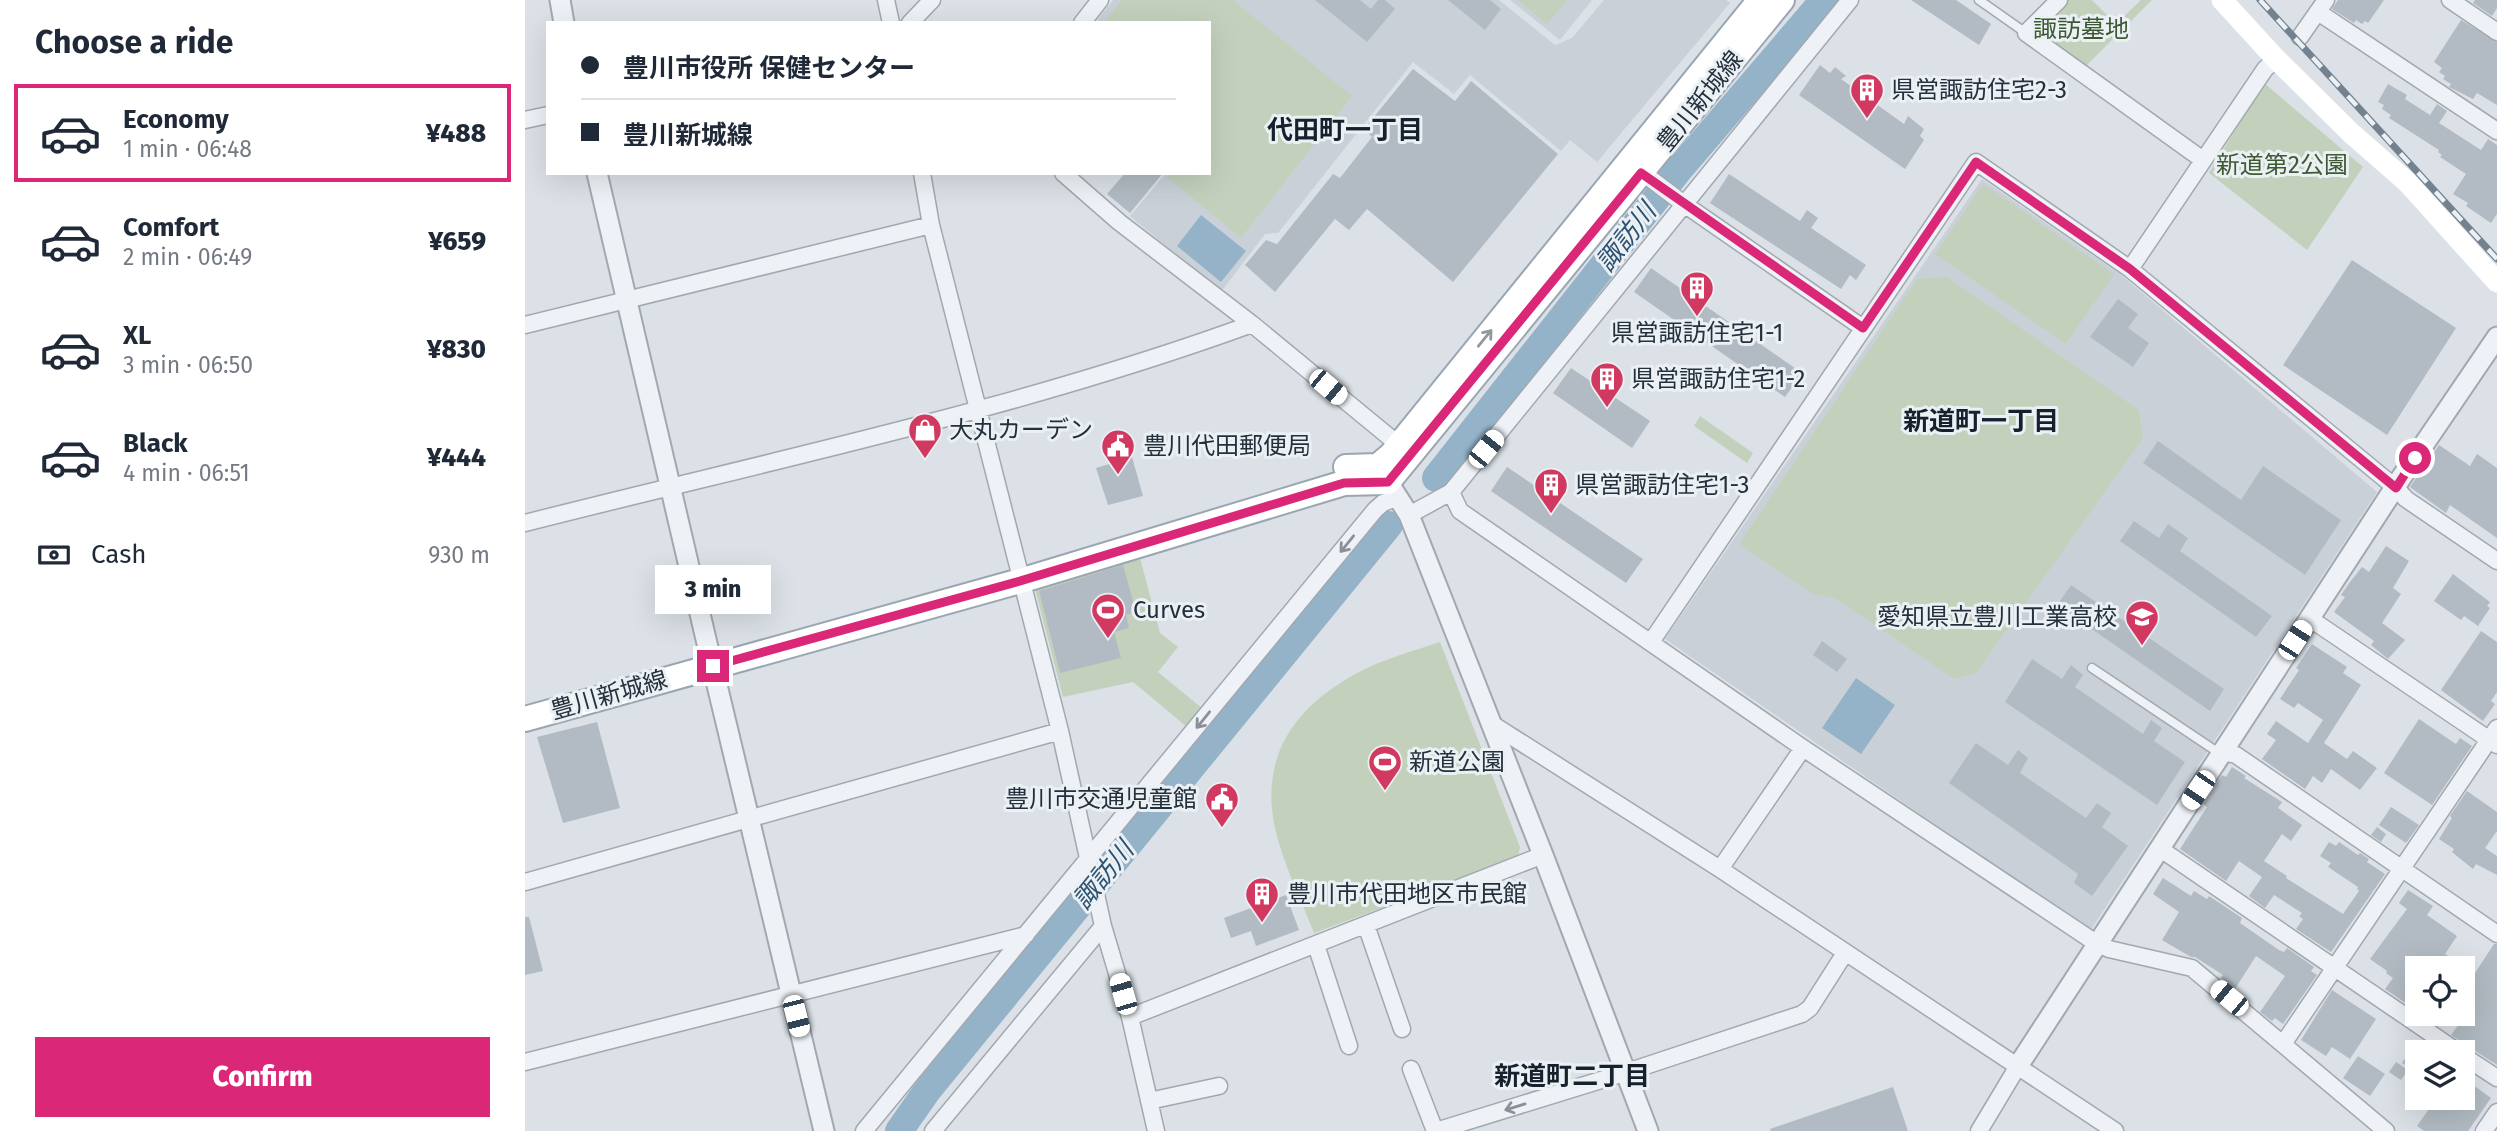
<!DOCTYPE html>
<meta charset="utf-8">
<style>
body{margin:0;font-family:"Fira Sans","Noto Sans JP",sans-serif;background:#f6f6f7;color:#1f2937;height:100vh;display:flex;flex-direction:column;font-size:26px;white-space:nowrap}
*{box-sizing:border-box;margin:0}
p{font-size:23px;color:#747a83}
.icon{flex:none;width:38px;height:38px;fill:none;stroke:currentColor;stroke-width:2;stroke-linecap:round;stroke-linejoin:round}
.map{position:relative;flex:1;overflow:hidden}
.panel{display:flex;flex-direction:column;background:#fff;width:525px}
.panel>*{flex:none}
.guide{position:absolute;left:21px;top:21px;width:665px;height:154px;border-radius:0px;box-shadow:0 7px 28px #0002;display:grid;align-content:center;height:154px;padding:0 35px;background:#fff}
.fabs{position:absolute;left:1880px;top:956px;display:grid;gap:14px}
.fabs a{display:grid;place-items:center;width:70px;height:70px;border-radius:0px;background:#fff;box-shadow:0 7px 28px #0002;font-size:35px}
.end{position:absolute;width:32px;height:32px;margin:-16px;border:9px solid #db2777;background:#fff;box-shadow:0 0 0 4px #fff}
.from{border-radius:50%}
.bubble{position:absolute;height:49px;border-radius:0px;background:#fff;box-shadow:0 7px 28px #0002;font-size:23px;font-weight:800;line-height:49px;text-align:center}
.car{position:absolute;width:21px;height:42px;margin:-21px -10px;border-radius:9px;box-shadow:0 0 5px 2px #0007;background:linear-gradient(#fff 24%,#345 0 40%,#fff 0 76%,#345 0 86%,#fff 0)}
.guide b{display:flex;align-items:center;gap:24px;height:66px;font-size:26px}
.guide b+b{border-top:2px solid #e0e1e3}
.guide i{width:18px;height:18px;background:#1f2937}
ul{padding:0;list-style:none}
li{display:flex;align-items:center;gap:21px;height:98px;margin:0 14px 10px;padding:0 21px;border:4px solid transparent;border-radius:0px}
li div{flex:1}
li b{display:block;font-size:26px}
li em{font-style:normal;font-weight:800}
li.selected{border-color:#db2777}
li>.icon{width:63px;height:63px;stroke-width:1.5}
h2{padding:0 35px;font-size:32px;line-height:84px}
.pay{display:flex;align-items:center;gap:18px;height:77px;padding:0 35px;font-size:26px}
.pay p{margin-inline-start:auto}
.button{display:flex;gap:14px;margin-top:auto;padding:14px 35px}
.button a{flex:1;height:80px;border-radius:0px;background:#db2777;color:#fff;font-size:28px;font-weight:800;line-height:80px;text-align:center}
main{display:flex;flex:1;min-height:0}
.map>svg:first-child{display:block}
.built{fill:#c9d0d8}
.green{fill:#c3d1bc}
.water{fill:#94b3c9}
.lines{fill:none;stroke-linecap:round;stroke-linejoin:round}
.river{stroke:#94b3c9;stroke-width:28}
.building{fill:#b2bbc3}
.service-casing{stroke:#a1a8b0;stroke-width:11}
.minor-casing{stroke:#a1a8b0;stroke-width:19}
.tertiary-casing{stroke:#a1a8b0;stroke-width:23}
.primary-casing{stroke:#9aa6b2;stroke-width:28}
.service{stroke:#eef1f5;stroke-width:8}
.minor{stroke:#eef1f5;stroke-width:16}
.tertiary{stroke:#eef1f5;stroke-width:19}
.secondary{stroke:#fff;stroke-width:21}
.primary{stroke:#fff;stroke-width:24}
.rail-casing{stroke:#748290;stroke-width:7}
.rail{stroke:#ebf0f4;stroke-width:4.5;stroke-dasharray:13;stroke-linecap:butt}
.oneway{stroke:#92989e}
.oneway2{stroke:#8a9099}
.route{stroke:#db2777;stroke-width:9}
.labels{text-anchor:middle;stroke-width:6;stroke-linejoin:round;paint-order:stroke}
.park-label{font-size:24px;fill:#3d5932;stroke:#ebf0f4}
.poi-label{font-size:24px;fill:#25303d;stroke:#ebf0f4;text-anchor:start}
.street-label{font-size:24px;fill:#25303d;stroke:#ebf0f4}
.neighbourhood-label{font-size:26px;font-weight:bold;fill:#17212d;stroke:#ebf0f4}
.water-label{font-size:26px;font-style:italic;fill:#2e5372;stroke:#ebf0f4}
</style>
<main>
<section class="panel">
<h2>Choose a ride</h2>
<ul>
<li class="selected"><svg class="icon" aria-label="car" viewBox="0 0 24 24"><path d="M5 17H2v-5l4-1 3-4h7l3 4 3 1v5h-3M9 17h6M6 11h13"/><circle cx="7" cy="17" r="2"/><circle cx="17" cy="17" r="2"/></svg><div><b>Economy</b><p>1 min · 06:48</p></div><em>¥488</em></li>
<li><svg class="icon" aria-label="car" viewBox="0 0 24 24"><path d="M5 17H2v-5l4-1 3-4h7l3 4 3 1v5h-3M9 17h6M6 11h13"/><circle cx="7" cy="17" r="2"/><circle cx="17" cy="17" r="2"/></svg><div><b>Comfort</b><p>2 min · 06:49</p></div><em>¥659</em></li>
<li><svg class="icon" aria-label="car" viewBox="0 0 24 24"><path d="M5 17H2v-5l4-1 3-4h7l3 4 3 1v5h-3M9 17h6M6 11h13"/><circle cx="7" cy="17" r="2"/><circle cx="17" cy="17" r="2"/></svg><div><b>XL</b><p>3 min · 06:50</p></div><em>¥830</em></li>
<li><svg class="icon" aria-label="car" viewBox="0 0 24 24"><path d="M5 17H2v-5l4-1 3-4h7l3 4 3 1v5h-3M9 17h6M6 11h13"/><circle cx="7" cy="17" r="2"/><circle cx="17" cy="17" r="2"/></svg><div><b>Black</b><p>4 min · 06:51</p></div><em>¥444</em></li>
</ul>
<div class="pay"><svg class="icon" aria-label="cash" viewBox="0 0 24 24"><path d="M3 7h18v10H3z"/><circle cx="12" cy="12" r="2"/></svg>Cash<p>930 m</p></div>
<div class="button"><a>Confirm</a></div>
</section>
<div class="map">
<svg width="1972" height="1131" viewBox="0 0 1972 1131">
<rect width="100%" height="100%" fill="#dbe1e6"/>
<path class="built" d="M 588,0 L 974,0 L 1030,45 L 1047,38 L 1079,0 L 1201,0 L 1205,3 L 1072,162 L 1045,140 L 1036,151 L 945,75 L 929,94 L 888,62 L 753,233 L 740,234 L 696,292 L 605,216 L 641,173 L 684,173 L 684,23 L 570,23 Z
M 985,0 L 1067,0 L 1035,40 Z
M 1457,179 L 1595,274 L 1852,492 L 1565,931 L 1140,639 Z"/>
<path class="green" d="M 597,0 L 708,0 L 827,96 L 716,238 L 642,177 L 645,173 L 684,173 L 684,23 L 579,23 Z
M 993,0 L 1042,0 L 1022,24 Z
M 1539,0 L 1567,0 L 1591,24 L 1616,0 L 1627,0 L 1556,71 L 1512,26 Z
M 1739,83 L 1838,167 L 1782,250 L 1684,173 Z
M 1458,184 L 1589,274 L 1541,344 L 1410,254 Z
M 1422,277 L 1614,410 L 1618,438 L 1451,673 L 1429,679 L 1310,598 L 1288,594 L 1214,544 L 1392,279 Z
M 1175,416 L 1228,453 L 1222,463 L 1169,426 Z
M 615,558 L 635,633 L 653,647 L 633,672 L 678,709 L 662,727 L 608,682 L 538,697 L 509,585 Z
M 915,642 L 995,847 L 993,857 L 789,933 C 776,899 758,864 750,828 C 734,754 772,705 834,672 C 859,659 888,651 915,642 Z"/>
<path class="water" d="M 676,215 L 721,251 L 696,282 L 652,246 Z
M 1331,678 L 1370,705 L 1336,754 L 1297,728 Z"/>
<g class="lines">
<path class="river" d="M 911,478 L 1152,172 L 1299,0
M 374,1131 L 402,1091 L 864,525"/>
</g>
<path class="building" d="M 790,0 L 835,0 L 846,9 L 853,0 L 860,0 L 870,9 L 842,42 Z
M 923,0 L 965,0 L 976,9 L 960,30 Z
M 1386,0 L 1431,0 L 1466,24 L 1454,45 Z
M 1813,0 L 1859,0 L 1843,23 L 1840,21 L 1837,24 L 1831,20 L 1829,23 L 1807,9 Z
M 1950,0 L 1972,0 L 1972,8 L 1967,16 L 1948,3 Z
M 1936,20 L 1972,42 L 1972,105 L 1952,93 L 1948,99 L 1924,87 L 1926,84 L 1918,79 L 1920,76 L 1914,72 L 1917,68 L 1909,62 Z
M 1295,65 L 1305,73 L 1310,67 L 1321,76 L 1316,79 L 1379,124 L 1383,116 L 1399,129 L 1395,136 L 1399,140 L 1380,169 L 1274,95 Z
M 888,69 L 930,101 L 946,81 L 1033,154 L 928,282 L 842,209 L 824,230 L 810,219 L 750,292 L 720,265 L 741,240 L 752,244 L 808,174 L 815,178 L 847,137 L 839,129 Z
M 1863,84 L 1882,95 L 1880,99 L 1905,115 L 1912,104 L 1922,111 L 1914,123 L 1956,150 L 1963,139 L 1972,145 L 1972,214 L 1966,223 L 1941,206 L 1943,203 L 1928,194 L 1941,174 L 1915,157 L 1917,155 L 1913,152 L 1914,150 L 1864,118 L 1866,115 L 1857,109 L 1859,105 L 1853,102 Z
M 600,173 L 638,173 L 605,213 L 582,194 Z
M 1204,174 L 1275,221 L 1282,210 L 1293,218 L 1286,228 L 1341,265 L 1331,280 L 1325,275 L 1316,289 L 1185,203 Z
M 1827,260 L 1931,328 L 1862,435 L 1758,365 Z
M 1126,268 L 1277,373 L 1260,397 L 1109,292 Z
M 1593,299 L 1613,314 L 1603,328 L 1624,343 L 1608,367 L 1565,337 Z
M 1046,368 L 1125,421 L 1107,448 L 1028,393 Z
M 1633,441 L 1716,500 L 1738,466 L 1816,520 L 1780,575 L 1618,463 Z
M 1914,445 L 1945,466 L 1952,454 L 1972,468 L 1972,538 L 1925,505 L 1921,513 L 1885,487 Z
M 607,457 L 618,496 L 583,505 L 571,468 Z
M 982,467 L 1118,559 L 1101,583 L 966,491 Z
M 1609,521 L 1634,538 L 1643,524 L 1663,538 L 1655,551 L 1747,616 L 1731,637 L 1595,541 Z
M 1861,546 L 1884,561 L 1868,588 L 1876,594 L 1857,623 L 1880,640 L 1863,659 L 1846,645 L 1849,641 L 1809,612 L 1820,597 L 1816,595 L 1825,582 L 1837,567 L 1844,572 Z
M 598,565 L 611,612 L 601,615 L 604,628 L 589,632 L 596,658 L 535,673 L 514,591 Z
M 1928,574 L 1965,602 L 1962,606 L 1965,608 L 1953,626 L 1939,616 L 1936,620 L 1909,601 Z
M 1546,585 L 1699,689 L 1685,711 L 1532,605 Z
M 1956,631 L 1972,642 L 1972,692 L 1966,701 L 1970,704 L 1958,721 L 1916,690 Z
M 1297,641 L 1322,659 L 1312,672 L 1288,655 Z
M 1787,644 L 1822,667 L 1818,673 L 1836,685 L 1799,743 L 1822,759 L 1828,751 L 1852,768 L 1835,790 L 1806,769 L 1797,783 L 1788,776 L 1780,789 L 1737,759 L 1751,740 L 1742,734 L 1751,721 L 1783,743 L 1798,720 L 1773,703 L 1769,708 L 1755,699 L 1774,670 L 1771,668 Z
M 1507,659 L 1537,679 L 1546,665 L 1558,675 L 1550,687 L 1618,734 L 1626,720 L 1637,728 L 1629,741 L 1660,762 L 1632,805 L 1480,702 Z
M 1894,719 L 1931,744 L 1935,738 L 1947,746 L 1907,805 L 1859,773 Z
M 72,722 L 95,808 L 38,823 L 12,737 Z
M 1451,743 L 1483,765 L 1493,750 L 1503,758 L 1495,773 L 1561,818 L 1572,803 L 1586,813 L 1577,827 L 1603,846 L 1567,896 L 1549,883 L 1553,874 L 1424,783 Z
M 1707,767 L 1721,776 L 1719,778 L 1757,802 L 1753,808 L 1777,825 L 1766,841 L 1757,834 L 1739,861 L 1762,876 L 1761,878 L 1818,914 L 1834,891 L 1832,889 L 1833,887 L 1803,867 L 1806,863 L 1795,856 L 1804,842 L 1811,846 L 1814,842 L 1833,855 L 1835,853 L 1844,859 L 1842,862 L 1860,874 L 1806,952 L 1771,929 L 1778,919 L 1774,916 L 1777,913 L 1749,895 L 1740,908 L 1724,896 L 1737,877 L 1714,861 L 1701,881 L 1655,849 L 1682,807 L 1678,804 L 1697,775 L 1701,777 Z
M 1942,791 L 1972,812 L 1972,831 L 1960,848 L 1972,856 L 1972,875 L 1951,864 L 1948,869 L 1927,852 L 1929,849 L 1914,839 L 1927,818 L 1925,816 Z
M 1866,807 L 1894,825 L 1881,843 L 1854,825 Z
M 1852,827 L 1861,834 L 1856,842 L 1846,835 Z
M 1638,878 L 1666,896 L 1669,891 L 1682,899 L 1684,896 L 1717,918 L 1715,923 L 1754,950 L 1759,952 L 1762,948 L 1789,967 L 1786,971 L 1792,975 L 1758,1024 L 1750,1018 L 1747,1021 L 1735,1012 L 1760,976 L 1731,956 L 1710,989 L 1696,978 L 1698,975 L 1670,957 L 1666,957 L 1637,940 L 1654,912 L 1628,894 Z
M 1883,890 L 1908,906 L 1902,915 L 1932,936 L 1920,954 L 1950,973 L 1969,944 L 1972,944 L 1972,1065 L 1926,1035 L 1937,1020 L 1937,968 L 1892,968 L 1892,1011 L 1860,989 L 1868,978 L 1861,973 L 1862,971 L 1845,959 L 1882,909 L 1874,903 Z
M 761,895 L 774,930 L 731,946 L 726,931 L 706,938 L 699,918 Z
M 0,917 L 4,917 L 18,971 L 0,975 Z
M 1807,990 L 1851,1019 L 1825,1059 L 1807,1047 L 1801,1056 L 1776,1040 Z
M 1892,1040 L 1892,1072 L 1877,1063 Z
M 1833,1056 L 1860,1074 L 1845,1096 L 1818,1078 Z
M 1871,1062 L 1883,1070 L 1876,1080 L 1864,1072 Z
M 1937,1077 L 1966,1098 L 1943,1131 L 1899,1131 L 1892,1126 L 1911,1099 L 1915,1102 L 1918,1097 L 1937,1097 Z
M 1368,1087 L 1383,1131 L 1246,1131 L 1245,1129 Z"/>
<g class="lines">
<g class="service-casing">
<path id="service" d="M 1454,0 L 1501,33
M 1567,668 L 1688,749 L 1697,751"/>
</g>
<g class="minor-casing">
<path id="minor" d="M 361,0 L 366,23
M 1534,0 L 1501,33 L 1678,160
M 1925,0 L 1972,32
M 1793,12 L 1972,131
M 385,23 L 407,0
M 557,23 L 575,0
M 1775,37 L 1801,0
M 0,120 L 23,115
M 1110,167 L 1159,204 L 1338,328
M 397,173 L 406,225 L 535,731 L 578,926 L 605,1017 L 631,1131
M 538,173 L 594,222 L 727,324 L 874,445
M 1605,269 L 1740,69 L 1751,59
M 0,325 L 406,225
M 926,492 L 935,511 L 1278,748 L 1571,943 L 1584,949 L 1667,968 L 1861,1131
M 884,515 L 926,492 L 1325,0
M 0,523 C 243,461 491,410 727,324
M 1784,618 L 1972,745
M 1126,642 L 1451,162 L 1605,269 L 1871,488 L 1881,499 L 1972,561
M 967,724 L 1195,869 L 1590,1131
M 1698,752 L 1711,755 L 1972,934
M 1634,848 L 1933,1052
M 1195,869 L 1278,748
M 0,882 L 535,731
M 841,925 L 877,1029
M 791,945 L 824,1046
M 605,1017 L 1018,855
M 1758,1044 L 1972,728
M 1937,1055 L 1972,1078
M 0,1062 L 501,935
M 886,1069 L 910,1131
M 624,1101 L 694,1086
M 339,1131 L 850,510 L 858,503 L 871,498
M 408,1131 L 578,926
M 911,1131 L 1102,1072 L 1277,1014 L 1285,1008 L 1320,953
M 1454,1131 L 1493,1066
M 1959,1131 L 1972,1112"/>
</g>
<g class="tertiary-casing">
<path id="tertiary" d="M 35,0 L 39,23
M 72,173 L 180,635 L 299,1131
M 856,471 L 884,515 L 1018,855 L 1123,1131
M 1493,1066 L 1876,478 L 1972,337"/>
</g>
<g class="primary-casing">
<path id="primary" d="M 821,467 L 853,466 L 866,455 L 1235,0
M 0,719 L 495,581 L 819,483 L 863,482 L 1257,0"/>
</g>
<use href="#service" class="service"/>
<use href="#minor" class="minor"/>
<use href="#tertiary" class="tertiary"/>
<path class="secondary" d="M 1697,0 L 1751,59 L 1826,133 L 1882,182 L 1972,282"/>
<use href="#primary" class="primary"/>
<g class="rail-casing">
<path id="rail" d="M 1735,0 L 1972,259"/>
</g>
<use href="#rail" class="rail"/>
</g>
<defs><path id="oneway-shaft" d="M-6 0H5M1.5-3L5.5 0L1.5 3" fill="none" stroke-width="1.6" stroke-linecap="round" stroke-linejoin="round" transform="scale(1.75)"/></defs>
<use class="oneway" href="#oneway-shaft" transform="translate(960 338) rotate(-51)"/>
<g class="oneway2">
<use href="#oneway-shaft" transform="translate(822 544) rotate(129)"/>
<use href="#oneway-shaft" transform="translate(678 720) rotate(129)"/>
<use href="#oneway-shaft" transform="translate(990 1107) rotate(163)"/>
</g>
<g class="lines">
<path class="route" d="M 188,666 L 495,581 L 819,483 L 863,482 L 1116,173 L 1338,328 L 1451,162 L 1605,269 L 1871,488 L 1890,458"/>
</g>
<defs>
<g id="building-pin" transform="scale(1.75)"><path d="M0 17L-7.5 6A9.5 9.5 0 1 1 7.5 6Z" fill="#d23960" stroke="#ebf0f4"/><path d="M-4-6H4V6H1V3H-1V6H-4ZM-2.5-4.3h1.7v1.8h-1.7ZM.8-4.3h1.7v1.8H.8ZM-2.5-1h1.7V.8h-1.7ZM.8-1h1.7V.8H.8Z" fill="#fff"/></g>
<g id="shop-pin" transform="scale(1.75)"><path d="M0 17L-7.5 6A9.5 9.5 0 1 1 7.5 6Z" fill="#d23960" stroke="#ebf0f4"/><path d="M-5-2.5h2.3a2.7 3.5 0 0 1 5.4 0H5L5.5 6h-11ZM-1.5-2.5h3a1.5 2.3 0 0 0-3 0Z" fill="#fff"/></g>
<g id="civic-pin" transform="scale(1.75)"><path d="M0 17L-7.5 6A9.5 9.5 0 1 1 7.5 6Z" fill="#d23960" stroke="#ebf0f4"/><path d="M-.6-6.5H3V-4.5H.6V-3L4-1V1h2V6H-6V1h2V-1L-.6-3ZM-1.2 2.5V6h2.4V2.5Z" fill="#fff"/></g>
<g id="stadium-pin" transform="scale(1.75)"><path d="M0 17L-7.5 6A9.5 9.5 0 1 1 7.5 6Z" fill="#d23960" stroke="#ebf0f4"/><path d="M0-5a6.5 5 0 1 0 0 10a6.5 5 0 1 0 0-10ZM-3.5-1.8h7v3.6h-7Z" fill="#fff"/></g>
<g id="school-pin" transform="scale(1.75)"><path d="M0 17L-7.5 6A9.5 9.5 0 1 1 7.5 6Z" fill="#d23960" stroke="#ebf0f4"/><path d="M0-5L7-2L0 1L-7-2ZM-4 1L0 2.5L4 1V4Q0 6-4 4Z" fill="#fff"/></g>
</defs>
<g fill-rule="evenodd">
<use href="#building-pin" x="1342" y="90"/>
<use href="#building-pin" x="1172" y="288"/>
<use href="#building-pin" x="1082" y="379"/>
<use href="#shop-pin" x="400" y="430"/>
<use href="#civic-pin" x="593" y="446"/>
<use href="#building-pin" x="1026" y="485"/>
<use href="#stadium-pin" x="583" y="610"/>
<use href="#school-pin" x="1617" y="617"/>
<use href="#stadium-pin" x="860" y="762"/>
<use href="#civic-pin" x="697" y="799"/>
<use href="#building-pin" x="737" y="894"/>
</g>
<g class="labels">
<g class="park-label">
<text x="1556" y="37">諏訪墓地</text>
<text x="1757" y="173">新道第2公園</text>
</g>
<g class="poi-label">
<text x="1366" y="98">県営諏訪住宅2-3</text>
<text x="1172" y="341" text-anchor="middle">県営諏訪住宅1-1</text>
<text x="1106" y="387">県営諏訪住宅1-2</text>
<text x="424" y="438">大丸カーデン</text>
<text x="618" y="454">豊川代田郵便局</text>
<text x="1050" y="493">県営諏訪住宅1-3</text>
<text x="608" y="618">Curves</text>
<text x="1592" y="625" text-anchor="end">愛知県立豊川工業高校</text>
<text x="884" y="770">新道公園</text>
<text x="672" y="807" text-anchor="end">豊川市交通児童館</text>
<text x="762" y="902">豊川市代田地区市民館</text>
</g>
<g class="street-label">
<text transform="translate(1175 101) rotate(-51)" y="8">豊川新城線</text>
<text transform="translate(84 695) rotate(-16)" y="8">豊川新城線</text>
</g>
<g class="neighbourhood-label">
<text x="820" y="139">代田町一丁目</text>
<text x="1456" y="430">新道町一丁目</text>
<text x="1047" y="1085">新道町二丁目</text>
</g>
<g class="water-label">
<text transform="translate(1101 237) rotate(-52)" y="9">諏訪川</text>
<text transform="translate(578 875) rotate(-51)" y="9">諏訪川</text>
</g>
</g>
</svg>
<div class="fabs">
<a><svg class="icon" aria-label="locate" viewBox="0 0 24 24"><circle cx="12" cy="12" r="6"/><path d="M12 2v4M12 18v4M2 12h4M18 12h4"/></svg></a>
<a><svg class="icon" aria-label="layers" viewBox="0 0 24 24"><path d="M12 4l9 5-9 5-9-5zM3 14l9 5 9-5"/></svg></a>
</div>
<i class="end from" style="left:1890px;top:458px"></i>
<i class="end" style="left:188px;top:666px"></i>
<div class="bubble" style="left:130px;top:565px;width:116px">3 min</div>
<i class="car" style="left:803px;top:387px;rotate:130deg"></i>
<i class="car" style="left:961px;top:449px;rotate:39deg"></i>
<i class="car" style="left:1770px;top:640px;rotate:33deg"></i>
<i class="car" style="left:1673px;top:790px;rotate:214deg"></i>
<i class="car" style="left:598px;top:994px;rotate:344deg"></i>
<i class="car" style="left:1704px;top:998px;rotate:310deg"></i>
<i class="car" style="left:271px;top:1016px;rotate:166deg"></i>
<div class="guide">
<b><i class="from"></i>豊川市役所 保健センター</b>
<b><i></i>豊川新城線</b>
</div>
</div>
</main>
